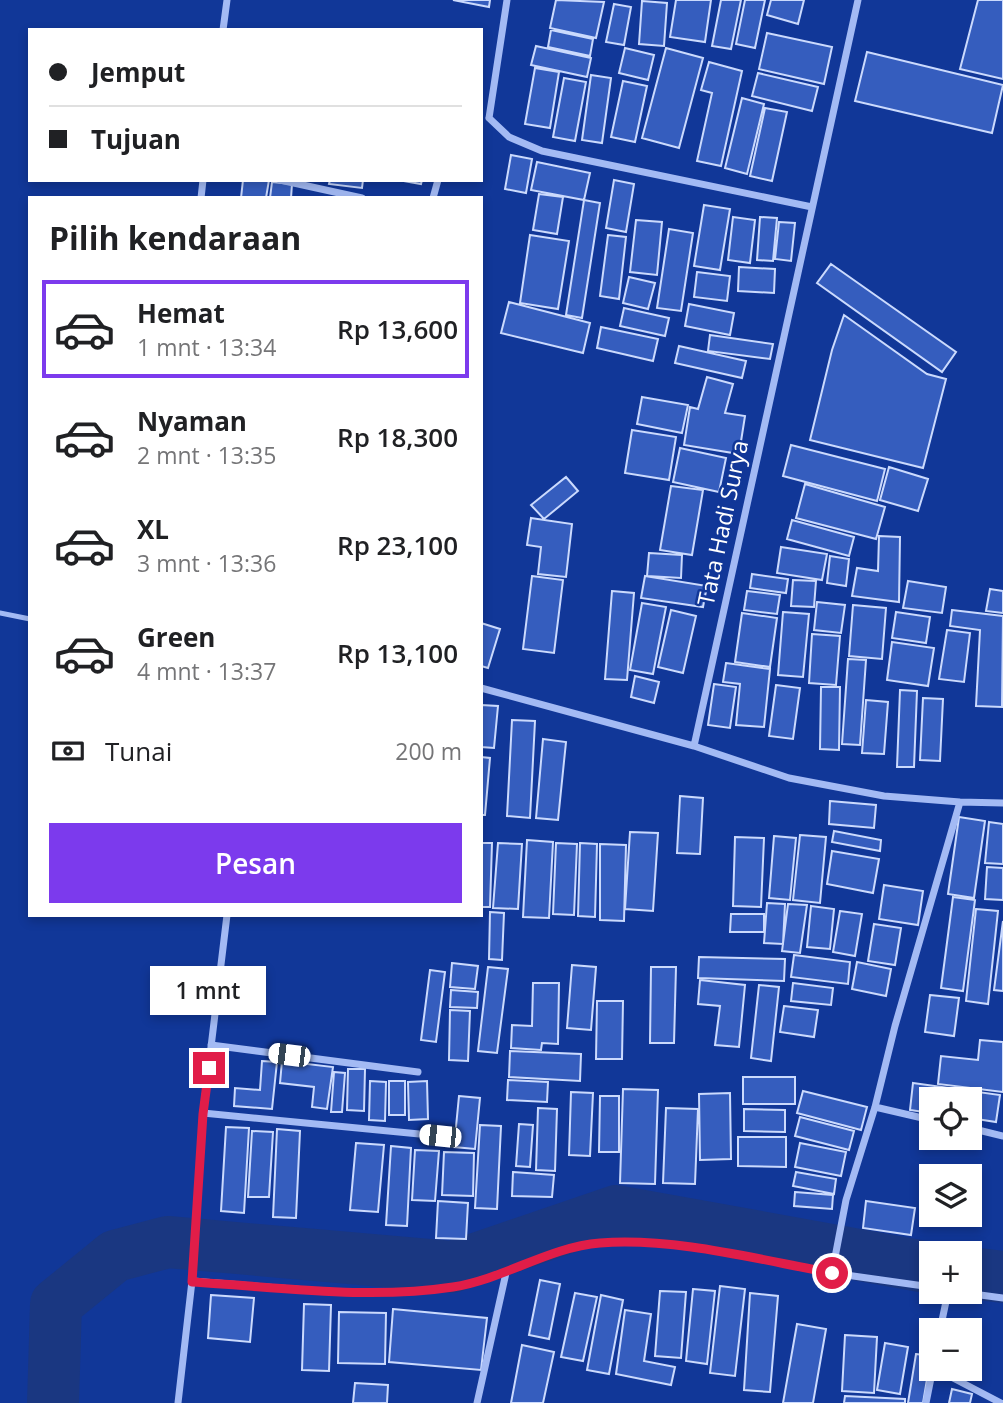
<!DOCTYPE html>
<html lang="id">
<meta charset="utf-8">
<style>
body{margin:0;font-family:"Open Sans",sans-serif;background:#f6f6f6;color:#202124;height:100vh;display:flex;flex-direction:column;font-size:26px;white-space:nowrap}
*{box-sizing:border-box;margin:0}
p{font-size:23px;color:#757577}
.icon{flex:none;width:38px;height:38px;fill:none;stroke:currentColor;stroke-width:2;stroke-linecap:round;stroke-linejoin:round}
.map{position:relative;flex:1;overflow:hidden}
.details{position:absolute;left:28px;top:196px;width:455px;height:721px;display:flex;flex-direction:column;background:#fff;border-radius:0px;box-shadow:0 4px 10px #0003}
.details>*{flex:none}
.guide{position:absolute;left:28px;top:28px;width:455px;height:154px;border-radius:0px;box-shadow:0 4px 10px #0003;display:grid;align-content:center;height:154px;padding:0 21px;background:#fff}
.buttons{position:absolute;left:919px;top:1087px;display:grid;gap:14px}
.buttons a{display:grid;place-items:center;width:63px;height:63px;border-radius:0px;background:#fff;box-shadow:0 4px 10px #0003;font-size:35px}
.end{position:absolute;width:32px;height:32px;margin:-16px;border:9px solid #e11d48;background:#fff;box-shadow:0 0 0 4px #fff}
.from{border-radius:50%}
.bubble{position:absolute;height:49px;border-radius:0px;background:#fff;box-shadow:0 4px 10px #0003;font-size:23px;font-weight:600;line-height:49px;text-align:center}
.car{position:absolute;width:21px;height:42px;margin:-21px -10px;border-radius:9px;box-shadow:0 0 5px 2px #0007;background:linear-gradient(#fff 24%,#345 0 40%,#fff 0 76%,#345 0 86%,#fff 0)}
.guide b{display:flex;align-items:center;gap:24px;height:66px;font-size:26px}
.guide b+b{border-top:2px solid #e0e0e0}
.guide i{width:18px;height:18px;background:#202124}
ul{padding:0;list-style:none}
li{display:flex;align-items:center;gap:21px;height:98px;margin:0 14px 10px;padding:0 7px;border:4px solid transparent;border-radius:0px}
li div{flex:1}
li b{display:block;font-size:26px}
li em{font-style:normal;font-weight:600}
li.selected{border-color:#7c3aed}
li>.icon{width:63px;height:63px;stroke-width:1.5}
h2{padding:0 21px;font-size:32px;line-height:84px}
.pay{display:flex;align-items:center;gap:18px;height:77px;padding:0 21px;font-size:26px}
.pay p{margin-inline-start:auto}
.cta{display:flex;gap:14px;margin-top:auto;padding:14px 21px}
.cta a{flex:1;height:80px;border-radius:0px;background:#7c3aed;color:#fff;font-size:28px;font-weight:600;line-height:80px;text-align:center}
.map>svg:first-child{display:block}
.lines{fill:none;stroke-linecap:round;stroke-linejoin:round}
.river{stroke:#1a3781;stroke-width:52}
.building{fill:#355dbe;stroke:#cbdafd;stroke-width:2}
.service{stroke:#a3baf4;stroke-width:5}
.minor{stroke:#a3baf4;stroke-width:7}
.route{stroke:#e11d48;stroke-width:9}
.labels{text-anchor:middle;stroke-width:5;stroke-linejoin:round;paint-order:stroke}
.street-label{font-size:23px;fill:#fff;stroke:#113798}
</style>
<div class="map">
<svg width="1003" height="1403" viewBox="0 0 1003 1403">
<rect width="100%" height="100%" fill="#113798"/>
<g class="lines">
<path class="river" d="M 970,1273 L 1003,1277
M 53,1403 L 56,1304 L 115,1256 L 168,1242 L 452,1267 L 616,1211 L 931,1268"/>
</g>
<path class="building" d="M 453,0 L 490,0 L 489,7 Z
M 556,0 L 604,2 L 596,38 L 550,28 Z
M 676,0 L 711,0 L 705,42 L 670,37 Z
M 721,0 L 741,0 L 731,49 L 712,46 Z
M 745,0 L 765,0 L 755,48 L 736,44 Z
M 771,0 L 804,0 L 798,24 L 767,15 Z
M 978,0 L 1003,0 L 1003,79 L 960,69 Z
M 642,1 L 667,3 L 664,46 L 639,44 Z
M 614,4 L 631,7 L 624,45 L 606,42 Z
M 551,30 L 593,39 L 590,56 L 548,47 Z
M 767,33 L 832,47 L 824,84 L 759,69 Z
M 536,46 L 591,58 L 587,77 L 531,65 Z
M 625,48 L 654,55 L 648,80 L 619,73 Z
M 666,48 L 703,58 L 679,148 L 642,138 Z
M 867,52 L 1003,85 L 992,133 L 855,101 Z
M 709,62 L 742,71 L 721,166 L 697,161 L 712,93 L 701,90 Z
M 535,68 L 559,72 L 550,128 L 525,124 Z
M 758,73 L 818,87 L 812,111 L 752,96 Z
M 591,75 L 611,78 L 602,143 L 582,140 Z
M 564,78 L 586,82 L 575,141 L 553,137 Z
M 623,81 L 647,86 L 635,142 L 611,137 Z
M 742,98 L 764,104 L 747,174 L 725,168 Z
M 765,108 L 787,112 L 772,181 L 750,176 Z
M 511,155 L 532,159 L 526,193 L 505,189 Z
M 537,162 L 590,173 L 584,200 L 531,190 Z
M 243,180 L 269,180 L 266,198 L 241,198 Z
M 330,180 L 363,180 L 362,188 L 329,184 Z
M 398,180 L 422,180 L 421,184 Z
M 614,180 L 634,184 L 626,232 L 606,228 Z
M 272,182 L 292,184 L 291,198 L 270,198 Z
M 539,194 L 563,197 L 557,234 L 533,230 Z
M 584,200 L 600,203 L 582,318 L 566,315 Z
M 704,205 L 730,209 L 720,270 L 694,266 Z
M 733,217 L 755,220 L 750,263 L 728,260 Z
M 760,217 L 777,218 L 773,261 L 757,260 Z
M 636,220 L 662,222 L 657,275 L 630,272 Z
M 779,222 L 795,223 L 791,261 L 775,259 Z
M 669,229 L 693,233 L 681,311 L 657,308 Z
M 530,235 L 569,241 L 558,309 L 520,303 Z
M 608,235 L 626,237 L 619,299 L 600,296 Z
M 831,264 L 956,352 L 942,372 L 817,283 Z
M 739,267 L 775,269 L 774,293 L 738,291 Z
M 697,272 L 730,276 L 727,301 L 694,297 Z
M 629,277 L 655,283 L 648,309 L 623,303 Z
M 509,302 L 590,323 L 583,353 L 501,333 Z
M 689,304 L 734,313 L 730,335 L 685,326 Z
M 624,308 L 669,318 L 665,336 L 620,326 Z
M 844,315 L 927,374 L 946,379 L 923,468 L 810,440 L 832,350 Z
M 601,327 L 658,339 L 653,361 L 597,348 Z
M 710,335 L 773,344 L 770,359 L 708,351 Z
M 679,346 L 746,361 L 742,378 L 675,363 Z
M 707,377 L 733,384 L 725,413 L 745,416 L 739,454 L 684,445 L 690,407 L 698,409 Z
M 642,397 L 688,405 L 682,433 L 637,424 Z
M 632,430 L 676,437 L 669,480 L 625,473 Z
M 791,445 L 885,469 L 877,501 L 783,476 Z
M 680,448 L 726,458 L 719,492 L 673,482 Z
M 889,467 L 928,479 L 918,511 L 880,500 Z
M 566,477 L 578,491 L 544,519 L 531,505 Z
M 805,484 L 885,507 L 876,539 L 796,518 Z
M 671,486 L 703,490 L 692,555 L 660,550 Z
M 531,518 L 572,524 L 566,577 L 538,574 L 541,547 L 527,545 Z
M 792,520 L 854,537 L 849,556 L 787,539 Z
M 879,536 L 900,537 L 899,602 L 852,596 L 857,568 L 878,571 Z
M 781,547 L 827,554 L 822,580 L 777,573 Z
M 649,553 L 682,555 L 681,578 L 647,576 Z
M 830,556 L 849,559 L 846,586 L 827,583 Z
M 752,574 L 788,579 L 786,593 L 750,588 Z
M 532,576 L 563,580 L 554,653 L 523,649 Z
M 645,576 L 707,586 L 703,607 L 641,598 Z
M 793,580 L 816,581 L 814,607 L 791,606 Z
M 908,581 L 946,587 L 942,613 L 903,608 Z
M 990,589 L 1003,591 L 1003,613 L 986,611 Z
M 612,591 L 634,593 L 627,680 L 605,679 Z
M 747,591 L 780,595 L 777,614 L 744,610 Z
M 817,602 L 845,605 L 841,633 L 814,630 Z
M 642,603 L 666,607 L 653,674 L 630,670 Z
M 853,605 L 886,608 L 882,659 L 849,656 Z
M 671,610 L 696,616 L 683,673 L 658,667 Z
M 952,610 L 1003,616 L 1002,707 L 976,706 L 980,630 L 950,626 Z
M 783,612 L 809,614 L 803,677 L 778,675 Z
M 896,612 L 930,617 L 926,643 L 892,638 Z
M 742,613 L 777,618 L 770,667 L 735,662 Z
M 481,623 L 500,629 L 488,668 L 481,666 Z
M 947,630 L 970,633 L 964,682 L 939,679 Z
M 812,634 L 840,636 L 836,685 L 809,683 Z
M 892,642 L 934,648 L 928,686 L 887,680 Z
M 848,659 L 866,660 L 860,745 L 842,744 Z
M 726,663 L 770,669 L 764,727 L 736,725 L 740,684 L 723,682 Z
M 635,676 L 659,682 L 654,703 L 631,697 Z
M 714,684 L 736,687 L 730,728 L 708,725 Z
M 776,685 L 800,688 L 793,739 L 769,736 Z
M 821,687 L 840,687 L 839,750 L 820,749 Z
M 900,690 L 917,691 L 914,767 L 897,767 Z
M 923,698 L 943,699 L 940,761 L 920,760 Z
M 866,700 L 888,702 L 884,754 L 862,753 Z
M 481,705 L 498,706 L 494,748 L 481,747 Z
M 512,720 L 535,721 L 530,818 L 507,816 Z
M 543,739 L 566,742 L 558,820 L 536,818 Z
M 481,757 L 490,758 L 485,815 L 481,815 Z
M 680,796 L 703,798 L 700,854 L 677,853 Z
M 830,801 L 876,805 L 874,828 L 829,824 Z
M 959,817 L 985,821 L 974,898 L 948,894 Z
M 989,822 L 1003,824 L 1003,864 L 985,863 Z
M 834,831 L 881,840 L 880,851 L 832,842 Z
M 630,832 L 658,833 L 653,911 L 625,909 Z
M 800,835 L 826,837 L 820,903 L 793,900 Z
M 774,836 L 796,838 L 790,900 L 769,898 Z
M 735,837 L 764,838 L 761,907 L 733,906 Z
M 527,840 L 553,842 L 549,918 L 523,917 Z
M 481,843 L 492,843 L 490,907 L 481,907 Z
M 498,843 L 522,844 L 518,909 L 493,908 Z
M 556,843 L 577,844 L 574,915 L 553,914 Z
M 580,843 L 597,844 L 595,917 L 578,916 Z
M 600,844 L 626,845 L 624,921 L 600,920 Z
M 832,851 L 879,859 L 873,893 L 827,884 Z
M 987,867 L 1003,868 L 1003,900 L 985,899 Z
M 884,885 L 923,891 L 918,925 L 879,919 Z
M 953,897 L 975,900 L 963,991 L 941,988 Z
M 767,903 L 785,904 L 783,944 L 764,943 Z
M 788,904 L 807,905 L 800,953 L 782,951 Z
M 811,906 L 834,909 L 830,949 L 807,947 Z
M 976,909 L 998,911 L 988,1004 L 966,1001 Z
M 840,911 L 862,914 L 855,956 L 833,952 Z
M 490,912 L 504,913 L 502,960 L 489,959 Z
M 731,914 L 764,914 L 764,932 L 730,932 Z
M 1003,921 L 1003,991 L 994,990 Z
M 874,924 L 901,928 L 895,965 L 868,961 Z
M 794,955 L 850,962 L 848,984 L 791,977 Z
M 699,957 L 785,959 L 784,981 L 698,978 Z
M 857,962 L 891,969 L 886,996 L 852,989 Z
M 452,963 L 478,966 L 475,989 L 450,987 Z
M 572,965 L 596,967 L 591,1030 L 567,1028 Z
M 488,967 L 508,969 L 497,1053 L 478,1051 Z
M 651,967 L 676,967 L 674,1043 L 650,1043 Z
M 430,970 L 445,972 L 436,1042 L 421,1040 Z
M 700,980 L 745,985 L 739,1047 L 715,1045 L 720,1006 L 698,1004 Z
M 533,983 L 559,983 L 558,1044 L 542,1043 L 541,1050 L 511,1048 L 512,1025 L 532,1026 Z
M 793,983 L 833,988 L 831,1005 L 791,1001 Z
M 759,985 L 779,987 L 771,1061 L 751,1058 Z
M 451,990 L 478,992 L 477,1008 L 450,1007 Z
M 930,995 L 959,998 L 954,1036 L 925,1032 Z
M 597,1001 L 623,1001 L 622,1059 L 596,1059 Z
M 784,1006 L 818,1010 L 814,1037 L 780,1032 Z
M 450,1010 L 470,1011 L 468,1061 L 449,1060 Z
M 980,1040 L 1003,1042 L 1003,1092 L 938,1084 L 941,1056 L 978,1060 Z
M 510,1051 L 581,1054 L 580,1081 L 509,1077 Z
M 262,1061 L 277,1062 L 272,1109 L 234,1106 L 235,1088 L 260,1090 Z
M 282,1061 L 333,1067 L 327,1109 L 312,1107 L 314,1087 L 280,1083 Z
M 348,1069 L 365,1069 L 364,1111 L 347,1110 Z
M 334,1072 L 345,1073 L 342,1112 L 331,1112 Z
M 743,1077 L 795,1077 L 795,1104 L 743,1104 Z
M 508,1080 L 548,1082 L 547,1102 L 507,1100 Z
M 370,1081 L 386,1082 L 385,1121 L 369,1120 Z
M 389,1081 L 405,1081 L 405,1115 L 389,1115 Z
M 427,1081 L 428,1119 L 409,1120 L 408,1082 Z
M 913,1083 L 1000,1095 L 996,1122 L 970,1118 L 970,1099 L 931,1099 L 931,1113 L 910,1110 Z
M 623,1089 L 658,1090 L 655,1184 L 620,1183 Z
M 803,1091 L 867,1107 L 861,1130 L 797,1113 Z
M 571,1092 L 593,1093 L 590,1156 L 569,1155 Z
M 730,1093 L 731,1159 L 700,1160 L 699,1094 Z
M 459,1096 L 480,1098 L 475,1149 L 454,1147 Z
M 600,1096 L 619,1096 L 619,1152 L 599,1152 Z
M 538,1108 L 557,1109 L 555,1171 L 536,1170 Z
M 666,1108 L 698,1109 L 695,1184 L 663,1183 Z
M 744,1109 L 785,1110 L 785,1132 L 744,1131 Z
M 800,1117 L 854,1131 L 849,1150 L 795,1136 Z
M 519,1124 L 533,1125 L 530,1167 L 516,1166 Z
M 480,1125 L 501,1126 L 497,1209 L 475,1208 Z
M 226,1127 L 249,1128 L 244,1213 L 221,1211 Z
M 277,1129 L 300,1131 L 296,1218 L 273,1217 Z
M 252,1131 L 273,1132 L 269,1197 L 248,1197 Z
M 738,1137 L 786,1137 L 786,1167 L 738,1166 Z
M 356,1143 L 384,1145 L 378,1212 L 350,1210 Z
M 800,1143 L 846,1152 L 841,1176 L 795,1167 Z
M 391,1146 L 411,1148 L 407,1226 L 386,1225 Z
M 415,1150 L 439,1151 L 435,1201 L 412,1200 Z
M 444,1152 L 474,1153 L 473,1196 L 442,1195 Z
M 513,1172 L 554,1175 L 552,1197 L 512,1196 Z
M 796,1172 L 836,1179 L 834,1194 L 793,1186 Z
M 795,1192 L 833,1195 L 832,1209 L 794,1206 Z
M 438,1201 L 468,1203 L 466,1239 L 436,1238 Z
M 866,1201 L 915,1208 L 911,1235 L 863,1228 Z
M 540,1280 L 560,1284 L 549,1339 L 529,1335 Z
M 720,1286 L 745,1289 L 735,1376 L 710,1373 Z
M 693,1289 L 715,1291 L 707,1364 L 686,1361 Z
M 660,1291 L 686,1292 L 681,1358 L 655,1356 Z
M 575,1293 L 597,1297 L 583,1361 L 561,1357 Z
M 750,1293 L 778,1296 L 770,1392 L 744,1390 Z
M 211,1295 L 254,1298 L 250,1342 L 208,1338 Z
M 601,1295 L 623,1300 L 609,1374 L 587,1370 Z
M 304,1304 L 331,1305 L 329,1371 L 302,1370 Z
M 393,1309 L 487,1318 L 481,1370 L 389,1362 Z
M 625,1310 L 651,1314 L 644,1361 L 675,1367 L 671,1385 L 616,1374 Z
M 339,1312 L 386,1313 L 385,1364 L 338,1363 Z
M 797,1324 L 826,1329 L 813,1403 L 783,1403 Z
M 845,1335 L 877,1337 L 874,1393 L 842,1391 Z
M 885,1343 L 908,1347 L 900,1394 L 877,1390 Z
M 522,1345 L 554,1352 L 543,1403 L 511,1403 Z
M 916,1354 L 931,1356 L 923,1403 L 908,1403 Z
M 355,1383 L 388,1385 L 387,1403 L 353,1403 Z
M 952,1389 L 972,1394 L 970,1403 L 949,1403 Z
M 845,1396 L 905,1399 L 905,1403 L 844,1403 Z"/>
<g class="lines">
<path class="service" d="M 0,613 L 30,619"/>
<path class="minor" d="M 223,30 L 227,0
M 489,118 L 509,137 L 542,151 L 812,207
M 489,118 L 507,0
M 280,180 L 362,198
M 201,198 L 203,180
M 433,198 L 438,180
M 481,688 L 694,746 L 789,778 L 884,796 L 960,802 L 1003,803
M 694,746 L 858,0
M 211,1045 L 418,1072
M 875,1107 L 931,1120
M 203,1113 L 440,1136
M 970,1128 L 1003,1136
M 832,1273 L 931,1287
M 192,1281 L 203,1113 L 227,915
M 958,1292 L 1003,1298
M 940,1330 L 948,1292
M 934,1368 L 1001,1403
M 178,1403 L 192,1281 C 277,1287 369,1300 453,1287 C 504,1279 549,1247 600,1243 C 671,1237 762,1260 832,1273 L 846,1200 L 875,1107 L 895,1026 L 960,802
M 477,1403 L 506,1273
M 926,1403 L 933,1368"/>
</g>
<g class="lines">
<path class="route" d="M 209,1068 L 203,1114 L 192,1282 C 278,1287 368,1300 453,1287 C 504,1279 549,1247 600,1243 C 674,1237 760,1260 832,1273"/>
</g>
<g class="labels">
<g class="street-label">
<text transform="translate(723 523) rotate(-78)" y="8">Tata Hadi Surya</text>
</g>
</g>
</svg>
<div class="buttons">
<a><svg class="icon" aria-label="locate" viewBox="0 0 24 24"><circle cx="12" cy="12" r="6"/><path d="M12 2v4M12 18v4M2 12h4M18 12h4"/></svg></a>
<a><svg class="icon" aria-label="layers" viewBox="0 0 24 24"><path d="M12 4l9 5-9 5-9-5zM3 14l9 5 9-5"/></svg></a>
<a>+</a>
<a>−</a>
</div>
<i class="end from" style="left:832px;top:1273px"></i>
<i class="end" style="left:209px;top:1068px"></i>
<div class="bubble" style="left:150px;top:966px;width:116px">1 mnt</div>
<i class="car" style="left:289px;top:1055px;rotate:277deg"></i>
<i class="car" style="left:440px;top:1136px;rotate:276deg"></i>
<div class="guide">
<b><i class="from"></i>Jemput</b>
<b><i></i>Tujuan</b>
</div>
<section class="details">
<h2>Pilih kendaraan</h2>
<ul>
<li class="selected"><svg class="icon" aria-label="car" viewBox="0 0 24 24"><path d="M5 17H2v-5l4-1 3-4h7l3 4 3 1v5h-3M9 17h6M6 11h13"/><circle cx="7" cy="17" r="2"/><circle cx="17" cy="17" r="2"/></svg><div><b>Hemat</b><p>1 mnt · 13:34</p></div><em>Rp 13,600</em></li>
<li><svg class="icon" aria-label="car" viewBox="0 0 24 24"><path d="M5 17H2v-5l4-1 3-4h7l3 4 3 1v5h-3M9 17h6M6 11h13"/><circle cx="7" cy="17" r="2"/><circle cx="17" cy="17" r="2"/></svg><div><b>Nyaman</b><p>2 mnt · 13:35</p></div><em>Rp 18,300</em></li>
<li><svg class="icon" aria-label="car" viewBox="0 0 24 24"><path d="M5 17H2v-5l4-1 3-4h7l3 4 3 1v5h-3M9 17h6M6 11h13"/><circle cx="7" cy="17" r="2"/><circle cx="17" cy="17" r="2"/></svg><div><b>XL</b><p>3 mnt · 13:36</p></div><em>Rp 23,100</em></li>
<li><svg class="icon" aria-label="car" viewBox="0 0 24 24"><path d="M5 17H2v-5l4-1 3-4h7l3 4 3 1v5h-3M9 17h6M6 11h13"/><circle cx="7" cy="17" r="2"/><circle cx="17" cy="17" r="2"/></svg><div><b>Green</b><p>4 mnt · 13:37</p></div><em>Rp 13,100</em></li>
</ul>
<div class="pay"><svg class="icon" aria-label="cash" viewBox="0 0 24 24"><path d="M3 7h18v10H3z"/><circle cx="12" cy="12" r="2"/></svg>Tunai<p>200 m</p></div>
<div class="cta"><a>Pesan</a></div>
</section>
</div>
